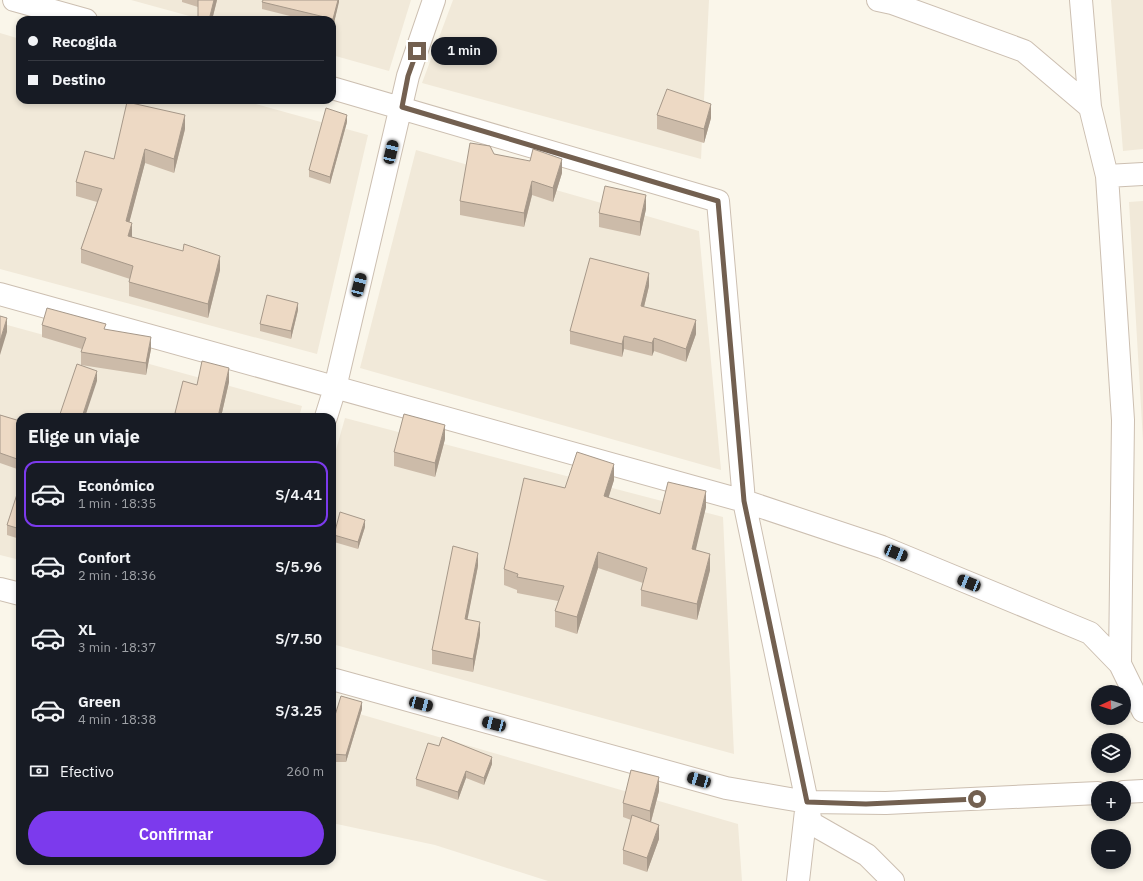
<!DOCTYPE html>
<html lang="es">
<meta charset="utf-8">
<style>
body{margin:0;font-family:"IBM Plex Sans",sans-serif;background:#20242c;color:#f1f3f6;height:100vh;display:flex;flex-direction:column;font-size:15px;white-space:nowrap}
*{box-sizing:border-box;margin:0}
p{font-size:13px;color:#9ea1a6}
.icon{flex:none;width:22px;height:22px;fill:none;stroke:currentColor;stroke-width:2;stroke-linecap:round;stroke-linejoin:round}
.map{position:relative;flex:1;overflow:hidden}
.details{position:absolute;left:16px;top:413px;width:320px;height:452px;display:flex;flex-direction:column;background:#171b24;border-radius:12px;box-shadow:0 2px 6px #0003}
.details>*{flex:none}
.banner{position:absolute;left:16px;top:16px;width:320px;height:88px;border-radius:12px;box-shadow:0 2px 6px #0003;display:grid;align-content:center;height:88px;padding:0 12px;background:#171b24}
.needle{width:26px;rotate:267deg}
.tools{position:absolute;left:1091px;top:685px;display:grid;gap:8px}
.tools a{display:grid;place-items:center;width:40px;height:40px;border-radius:50%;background:#171b24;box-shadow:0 2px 6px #0003;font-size:20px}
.end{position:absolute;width:18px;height:18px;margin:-9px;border:5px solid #736050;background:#fff;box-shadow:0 0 0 2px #fff}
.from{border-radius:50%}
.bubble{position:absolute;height:28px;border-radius:14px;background:#171b24;box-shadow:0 2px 6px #0003;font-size:13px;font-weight:600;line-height:28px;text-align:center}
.car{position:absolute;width:12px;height:24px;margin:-12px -6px;border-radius:5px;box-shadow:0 0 3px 1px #0007;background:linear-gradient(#222 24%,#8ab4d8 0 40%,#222 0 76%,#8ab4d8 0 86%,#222 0)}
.banner b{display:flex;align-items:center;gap:14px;height:38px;font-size:15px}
.banner b+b{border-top:1px solid #363941}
.banner i{width:10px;height:10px;background:#f1f3f6}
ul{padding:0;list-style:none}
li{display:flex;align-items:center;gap:12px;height:66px;margin:0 8px 6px;padding:0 4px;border:2px solid transparent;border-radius:12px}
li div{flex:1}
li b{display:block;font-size:15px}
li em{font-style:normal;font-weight:600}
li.on{border-color:#7c3aed}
li>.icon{width:36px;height:36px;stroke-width:1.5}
h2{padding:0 12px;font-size:18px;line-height:48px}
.pay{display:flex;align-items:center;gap:10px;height:44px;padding:0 12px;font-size:15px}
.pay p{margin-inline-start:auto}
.primary-button{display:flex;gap:8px;margin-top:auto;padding:8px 12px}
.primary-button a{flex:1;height:46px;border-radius:24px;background:#7c3aed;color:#fff;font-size:16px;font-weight:600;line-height:46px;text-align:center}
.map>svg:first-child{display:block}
.residential{fill:#f1e9d9}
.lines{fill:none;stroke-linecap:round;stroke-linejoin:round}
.minor-casing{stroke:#ccbfb1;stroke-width:24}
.minor{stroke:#fff;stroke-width:22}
.wall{fill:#ccbba9}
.shaded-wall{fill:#a69889}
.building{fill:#edd9c4;stroke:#a69889}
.route{stroke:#736050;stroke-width:5}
</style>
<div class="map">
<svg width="1143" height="881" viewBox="0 0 1143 881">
<rect width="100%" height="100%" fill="#faf6ea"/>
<path class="residential" d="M 131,0 L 411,0 L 389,71 L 332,55 L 332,20 L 204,20 Z
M 453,0 L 709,0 L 701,159 L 422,83 Z
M 1111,0 L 1143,0 L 1143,149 L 1123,151 Z
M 0,33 L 20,39 L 20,100 L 241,100 L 368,135 L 317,354 L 0,269 Z
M 416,150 L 699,231 L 721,470 L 360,368 Z
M 1143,201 L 1143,441 L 1129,202 Z
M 0,323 L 302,406 L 299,417 L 20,417 L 20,560 L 0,555 Z
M 345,418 L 723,517 L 734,754 L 332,644 L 332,464 Z
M 332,706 L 738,824 L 742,881 L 548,881 L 435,845 L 332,823 Z"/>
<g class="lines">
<g class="minor-casing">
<path id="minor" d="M 14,0 L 86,20
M 878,0 L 892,3 L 1024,51 L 1090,107
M 1081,0 L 1090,107 L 1107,176 L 1123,420 L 1120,664 L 1143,711
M 332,88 L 718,201 L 744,501 L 807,802 L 798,881
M 1107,176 L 1143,174
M 0,294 L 744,501 L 882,547 L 1090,633 L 1120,664
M 326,417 L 335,388 L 408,76 L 434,0
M 0,589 L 20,594
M 332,679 L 726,788 L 807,802 L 886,803 L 1098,793
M 1124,792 L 1143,791
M 807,803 L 811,823 L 867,855 L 893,881"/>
</g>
<use href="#minor" class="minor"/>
</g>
<path class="wall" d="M 182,0 L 217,0 L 212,20 L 198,7 L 182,2 Z
M 339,0 L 333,27 L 332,26 L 332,20 L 306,20 L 262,9 L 262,2 Z
M 657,115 L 711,118 L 704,143 L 657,129 Z
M 347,122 L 330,184 L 309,177 L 309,170 Z
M 185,129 L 174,173 L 145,163 L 129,222 L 132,237 L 220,270 L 208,318 L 129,296 L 129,282 L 130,279 L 81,263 L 81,249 L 97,202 L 76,196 L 76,182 Z
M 494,154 L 562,173 L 553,202 L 532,195 L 524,227 L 460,215 L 460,201 Z
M 646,209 L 640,236 L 599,227 L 599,213 Z
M 649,286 L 644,307 L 696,334 L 686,362 L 654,351 L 652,356 L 624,349 L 622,357 L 570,344 L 570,331 Z
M 298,310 L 291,339 L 260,331 L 260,324 Z
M 42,325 L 106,329 L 151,349 L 146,375 L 81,365 L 81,352 L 82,349 L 42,337 Z
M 229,382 L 221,417 L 175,417 L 175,413 L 197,385 Z
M 0,415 L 20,421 L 20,470 L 0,463 Z
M 445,439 L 435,477 L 394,466 L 394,452 Z
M 614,480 L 608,498 L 660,514 L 706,507 L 695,550 L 710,570 L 697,620 L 641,606 L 641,590 L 643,583 L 598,568 L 577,634 L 555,627 L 555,611 L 558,601 L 517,593 L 517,590 L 504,585 L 504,569 L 565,488 Z
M 20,485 L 20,539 L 7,535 L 7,525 Z
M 365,527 L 358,549 L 334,542 L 334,535 Z
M 478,566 L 467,619 L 480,635 L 473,672 L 432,664 L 432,650 Z
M 362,709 L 346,762 L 332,762 L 332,725 Z
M 492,764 L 484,785 L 466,778 L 458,800 L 416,786 L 416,779 Z
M 659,791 L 651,822 L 659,839 L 647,872 L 623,864 L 623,850 L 631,820 L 623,817 L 623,803 Z"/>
<path class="shaded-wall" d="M 214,0 L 217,0 L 212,20 L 209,20 Z
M 338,0 L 339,0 L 339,2 L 333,27 L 333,19 Z
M 711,104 L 711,118 L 704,143 L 704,129 Z
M 185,115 L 185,129 L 174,173 L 174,159 Z
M 347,115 L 347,122 L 330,184 L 330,177 Z
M 145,149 L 145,163 L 126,235 L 126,221 Z
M 562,159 L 562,173 L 553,202 L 553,188 Z
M 532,181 L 532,195 L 524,227 L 524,213 Z
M 646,195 L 646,209 L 640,236 L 640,222 Z
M 132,223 L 132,237 L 128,250 L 128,236 Z
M 220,256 L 220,270 L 208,318 L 208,304 Z
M 649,273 L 649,286 L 641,319 L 641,306 Z
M 298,303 L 298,310 L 291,339 L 291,331 Z
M 7,318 L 7,332 L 0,355 L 0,341 Z
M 696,320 L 696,334 L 686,362 L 686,349 Z
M 624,336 L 624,349 L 622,357 L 622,344 Z
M 151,337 L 151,349 L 146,375 L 146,363 Z
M 654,338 L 654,351 L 652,356 L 652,343 Z
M 229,368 L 229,382 L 221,417 L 218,417 Z
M 97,371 L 97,381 L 85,417 L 82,417 Z
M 445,425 L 445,439 L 435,477 L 435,463 Z
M 614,464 L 614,480 L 604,512 L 604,496 Z
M 706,491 L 706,507 L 692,566 L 692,549 Z
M 365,520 L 365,527 L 358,549 L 358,542 Z
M 598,552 L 598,568 L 577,634 L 577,617 Z
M 478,553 L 478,566 L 465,632 L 465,619 Z
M 710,554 L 710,570 L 697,620 L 697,604 Z
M 480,622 L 480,635 L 473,672 L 473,659 Z
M 362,702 L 362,709 L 346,762 L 346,755 Z
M 492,757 L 492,764 L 484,785 L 484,778 Z
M 466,771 L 466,778 L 458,800 L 458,792 Z
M 659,777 L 659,791 L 650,825 L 650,811 Z
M 659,825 L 659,839 L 647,872 L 647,858 Z"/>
<path class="building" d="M 198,0 L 214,0 L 209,20 L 198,20 Z
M 263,0 L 338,0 L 333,19 L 262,2 Z
M 667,89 L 711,104 L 704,129 L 657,115 Z
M 127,102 L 185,115 L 174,159 L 145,149 L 126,221 L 132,223 L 128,236 L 183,251 L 184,244 L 220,256 L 208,304 L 129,282 L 133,266 L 81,249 L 102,189 L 76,182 L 85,151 L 114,159 Z
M 326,108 L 347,115 L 330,177 L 309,170 Z
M 470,143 L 490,146 L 494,154 L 530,161 L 533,149 L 562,159 L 553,188 L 532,181 L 524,213 L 460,201 Z
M 605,186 L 646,195 L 640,222 L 599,213 Z
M 590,258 L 649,273 L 641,306 L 696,320 L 686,349 L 654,338 L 652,343 L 624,336 L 622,344 L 570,331 Z
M 267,295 L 298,303 L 291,331 L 260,324 Z
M 47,308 L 106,324 L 104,329 L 151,337 L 146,363 L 81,352 L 86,338 L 42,325 Z
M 0,316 L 7,318 L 0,341 Z
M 202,361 L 229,368 L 218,417 L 190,417 L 175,413 L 183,381 L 197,385 Z
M 77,364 L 97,371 L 82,417 L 59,417 Z
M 404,414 L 445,425 L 435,463 L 394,452 Z
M 0,415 L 20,421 L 20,460 L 0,453 Z
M 577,452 L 614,464 L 604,496 L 660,514 L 668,482 L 706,491 L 692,549 L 710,554 L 697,604 L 641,590 L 647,568 L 598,552 L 577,617 L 555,611 L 564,586 L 517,577 L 518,574 L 504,569 L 524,478 L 565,488 Z
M 20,485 L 20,529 L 7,525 Z
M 340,512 L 365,520 L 358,542 L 334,535 Z
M 453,546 L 478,553 L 465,619 L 480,622 L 473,659 L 432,650 Z
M 341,696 L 362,702 L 346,755 L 332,754 L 332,725 Z
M 442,737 L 492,757 L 484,778 L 466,771 L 458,792 L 416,779 L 428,743 L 439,746 Z
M 631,770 L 659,777 L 650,811 L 623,803 Z
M 632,815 L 659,825 L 647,858 L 623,850 Z"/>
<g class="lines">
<path class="route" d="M 417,51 L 408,76 L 402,107 L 718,201 L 744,501 L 807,802 L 866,804 L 977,799"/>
</g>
</svg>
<div class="tools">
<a><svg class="needle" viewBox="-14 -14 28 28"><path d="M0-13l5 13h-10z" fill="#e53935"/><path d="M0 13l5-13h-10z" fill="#9ea1a6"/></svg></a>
<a><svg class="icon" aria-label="layers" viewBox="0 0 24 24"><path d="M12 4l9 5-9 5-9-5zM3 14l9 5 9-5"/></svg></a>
<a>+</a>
<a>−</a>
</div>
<i class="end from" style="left:977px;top:799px"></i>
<i class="end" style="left:417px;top:51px"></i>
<div class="bubble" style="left:431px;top:37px;width:66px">1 min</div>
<i class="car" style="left:391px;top:152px;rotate:13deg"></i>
<i class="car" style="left:359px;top:285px;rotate:14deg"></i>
<i class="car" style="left:896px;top:553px;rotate:112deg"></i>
<i class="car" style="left:969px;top:583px;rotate:292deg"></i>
<i class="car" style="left:421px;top:704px;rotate:105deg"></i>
<i class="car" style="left:494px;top:724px;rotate:285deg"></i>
<i class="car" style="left:699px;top:780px;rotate:286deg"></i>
<div class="banner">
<b><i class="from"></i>Recogida</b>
<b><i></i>Destino</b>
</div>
<section class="details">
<h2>Elige un viaje</h2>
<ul>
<li class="on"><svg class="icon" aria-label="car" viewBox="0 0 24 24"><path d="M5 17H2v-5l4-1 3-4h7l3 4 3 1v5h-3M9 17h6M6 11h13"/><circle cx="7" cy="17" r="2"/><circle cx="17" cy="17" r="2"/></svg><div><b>Económico</b><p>1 min · 18:35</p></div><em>S/4.41</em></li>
<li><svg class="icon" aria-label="car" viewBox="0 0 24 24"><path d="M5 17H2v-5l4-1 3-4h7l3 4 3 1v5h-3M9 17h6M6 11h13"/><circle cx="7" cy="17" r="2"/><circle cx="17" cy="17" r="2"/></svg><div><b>Confort</b><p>2 min · 18:36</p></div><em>S/5.96</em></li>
<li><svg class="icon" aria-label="car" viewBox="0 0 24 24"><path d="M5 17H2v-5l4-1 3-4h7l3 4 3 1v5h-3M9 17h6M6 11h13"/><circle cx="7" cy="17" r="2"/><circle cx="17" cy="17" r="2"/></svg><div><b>XL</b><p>3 min · 18:37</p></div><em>S/7.50</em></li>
<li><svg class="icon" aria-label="car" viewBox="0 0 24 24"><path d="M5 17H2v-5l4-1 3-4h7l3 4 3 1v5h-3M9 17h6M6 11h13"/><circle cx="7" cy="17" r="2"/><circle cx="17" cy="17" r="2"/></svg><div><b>Green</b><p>4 min · 18:38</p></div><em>S/3.25</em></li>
</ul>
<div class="pay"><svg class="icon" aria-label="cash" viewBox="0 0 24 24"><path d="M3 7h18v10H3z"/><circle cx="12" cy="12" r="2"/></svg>Efectivo<p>260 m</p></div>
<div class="primary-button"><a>Confirmar</a></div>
</section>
</div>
